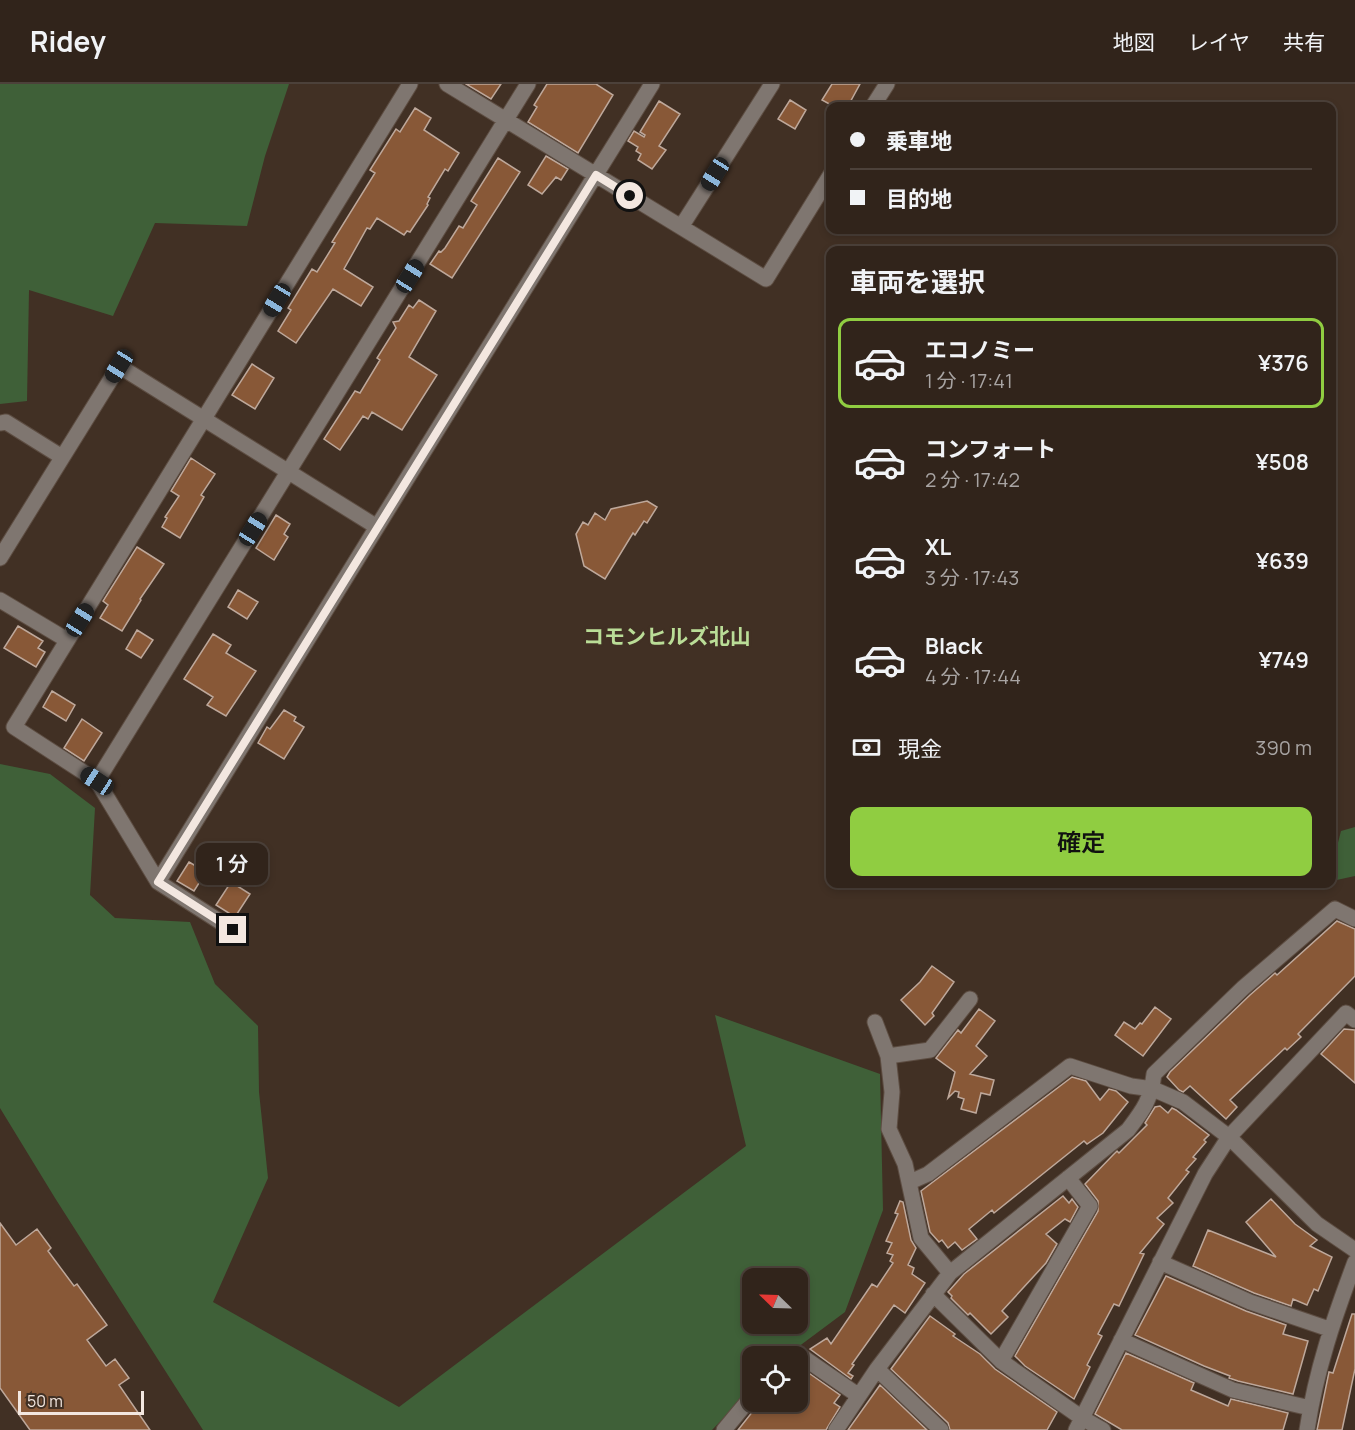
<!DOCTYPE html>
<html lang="ja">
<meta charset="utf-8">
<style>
body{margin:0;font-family:Manrope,"Noto Sans JP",sans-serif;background:#392c24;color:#f1f3f6;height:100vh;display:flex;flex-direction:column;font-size:22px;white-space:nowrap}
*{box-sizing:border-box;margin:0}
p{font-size:20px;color:#a8a4a3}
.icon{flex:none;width:33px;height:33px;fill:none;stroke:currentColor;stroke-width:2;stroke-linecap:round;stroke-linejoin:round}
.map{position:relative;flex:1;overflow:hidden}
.side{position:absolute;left:826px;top:162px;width:510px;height:642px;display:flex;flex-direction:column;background:#31241b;border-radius:12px;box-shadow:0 3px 9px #0003,0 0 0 2px #4c413a}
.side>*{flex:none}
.hud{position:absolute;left:826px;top:18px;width:510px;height:132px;border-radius:12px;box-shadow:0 3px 9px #0003,0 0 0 2px #4c413a;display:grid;align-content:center;height:132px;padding:0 24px;background:#31241b}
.needle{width:39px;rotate:293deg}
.controls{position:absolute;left:742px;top:1184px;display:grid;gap:12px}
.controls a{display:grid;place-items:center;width:66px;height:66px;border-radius:12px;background:#31241b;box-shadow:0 3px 9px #0003,0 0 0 2px #4c413a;font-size:30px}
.scale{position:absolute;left:18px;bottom:15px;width:126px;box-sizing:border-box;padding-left:6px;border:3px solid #f3e7e0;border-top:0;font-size:16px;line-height:21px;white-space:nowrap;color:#f3e7e0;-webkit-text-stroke:4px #413024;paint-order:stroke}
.end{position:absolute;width:27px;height:27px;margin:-14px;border:8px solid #f3e7e0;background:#111;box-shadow:0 0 0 3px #111}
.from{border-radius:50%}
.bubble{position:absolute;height:42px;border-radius:12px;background:#31241b;box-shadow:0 3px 9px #0003,0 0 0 2px #4c413a;font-size:20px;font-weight:600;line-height:42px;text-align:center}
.car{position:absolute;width:18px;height:36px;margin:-18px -9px;border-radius:8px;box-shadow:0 0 4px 2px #0007;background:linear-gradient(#222 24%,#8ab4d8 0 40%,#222 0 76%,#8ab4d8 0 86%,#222 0)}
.hud b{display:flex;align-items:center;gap:21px;height:57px;font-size:22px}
.hud b+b{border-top:2px solid #4c413a}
.hud i{width:15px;height:15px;background:#f1f3f6}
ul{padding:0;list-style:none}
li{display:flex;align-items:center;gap:18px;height:90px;margin:0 12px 9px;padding:0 12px;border:3px solid transparent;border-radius:12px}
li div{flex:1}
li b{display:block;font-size:22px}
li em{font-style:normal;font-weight:600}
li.selected{border-color:#90cd41}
li>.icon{width:54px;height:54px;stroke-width:1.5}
h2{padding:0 24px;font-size:27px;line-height:72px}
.pay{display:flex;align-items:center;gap:15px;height:66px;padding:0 24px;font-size:22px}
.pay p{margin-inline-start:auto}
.button{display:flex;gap:12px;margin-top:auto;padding:12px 24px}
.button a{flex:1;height:69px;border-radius:12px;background:#90cd41;color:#111;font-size:24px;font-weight:600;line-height:69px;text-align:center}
header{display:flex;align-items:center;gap:36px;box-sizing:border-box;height:84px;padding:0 30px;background:#31241b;border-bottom:2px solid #4c413a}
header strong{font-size:28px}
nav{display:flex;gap:33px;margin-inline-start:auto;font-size:21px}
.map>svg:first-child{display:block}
.green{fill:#3f6038;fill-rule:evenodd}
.building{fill:#885837;stroke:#bea89b;stroke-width:1.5}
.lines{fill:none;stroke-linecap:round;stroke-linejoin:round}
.minor-casing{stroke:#5d4d42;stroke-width:17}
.minor{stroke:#7f7670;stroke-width:15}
.route{stroke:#f3e7e0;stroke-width:8}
.labels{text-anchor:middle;stroke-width:4.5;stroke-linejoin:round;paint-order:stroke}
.quarter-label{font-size:21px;font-weight:bold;fill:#badd97;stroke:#413024}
</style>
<header>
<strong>Ridey</strong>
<nav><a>地図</a><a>レイヤ</a><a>共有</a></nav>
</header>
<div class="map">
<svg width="1355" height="1346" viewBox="0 0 1355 1346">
<rect width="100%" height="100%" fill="#413024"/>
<path class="green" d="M 0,0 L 289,0 L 265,72 L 247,142 L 155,139 L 113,232 L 29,206 L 27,317 L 0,320 Z
M 0,680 L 50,690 L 95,724 L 90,811 L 115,834 L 190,838 L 215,900 L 258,942 L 259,1008 L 268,1094 L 213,1218 L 399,1323 L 746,1062 L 715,931 L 880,990 L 883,1126 L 845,1228 L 786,1272 L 753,1272 L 753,1303 L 712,1346 L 203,1346 L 55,1114 L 0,1024 ZM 753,1194 L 798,1194 L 798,1239 L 753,1239 Z
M 1355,743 L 1355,792 L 1332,797 L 1332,782 L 1341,747 Z"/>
<path class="building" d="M 466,0 L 501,0 L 491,15 Z
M 547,0 L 596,0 L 613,11 L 578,69 L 528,38 L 537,23 L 534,21 Z
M 832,0 L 860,0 L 848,22 L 833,22 L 822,16 Z
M 790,16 L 806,26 L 795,45 L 778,35 Z
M 659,17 L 680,30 L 659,62 L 666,66 L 652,85 L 638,76 L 641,70 L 636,67 L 638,63 L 628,57 L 634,47 L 644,53 L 645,51 L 640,48 Z
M 415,24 L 431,34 L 424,46 L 459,69 L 448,87 L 445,85 L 428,113 L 430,114 L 427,120 L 428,121 L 410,148 L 407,147 L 404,151 L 377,134 L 370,145 L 367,144 L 344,185 L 373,203 L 361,222 L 333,205 L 296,259 L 278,247 L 291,226 L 288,224 L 312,185 L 317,188 L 335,159 L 332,158 L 375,89 L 370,86 L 396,45 L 400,48 Z
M 546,72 L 568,85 L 561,96 L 556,93 L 542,110 L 528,101 Z
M 498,74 L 520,88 L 452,194 L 430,180 L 439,167 L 441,168 L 445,164 L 459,142 L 463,144 L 477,121 L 471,117 Z
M 419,216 L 436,227 L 409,273 L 437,291 L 402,346 L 372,328 L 368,335 L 363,332 L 340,366 L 324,355 L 355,307 L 360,309 L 380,276 L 377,274 L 396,244 L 393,238 L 399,237 L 409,221 L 413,224 Z
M 252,280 L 274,294 L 255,325 L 232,311 Z
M 191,374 L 215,390 L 201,411 L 204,413 L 180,454 L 162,443 L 167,434 L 165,433 L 179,412 L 171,407 Z
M 647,417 L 657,423 L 647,439 L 644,437 L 635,451 L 633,449 L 605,495 L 584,482 L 576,450 L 583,438 L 588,441 L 595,429 L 605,436 L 611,425 Z
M 276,431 L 290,440 L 284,450 L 288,453 L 274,476 L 256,464 Z
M 137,463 L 164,480 L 140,515 L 141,516 L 122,547 L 100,534 L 108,521 L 103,517 Z
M 238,506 L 258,518 L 247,535 L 228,523 Z
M 18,542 L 43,557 L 38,564 L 45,568 L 36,583 L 4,564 Z
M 137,546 L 153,556 L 141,574 L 126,565 Z
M 213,550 L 231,561 L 226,569 L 256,587 L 226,632 L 207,621 L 213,613 L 184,595 Z
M 52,607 L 75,621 L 66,637 L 43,623 Z
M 284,626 L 296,633 L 294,637 L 304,643 L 284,675 L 258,659 L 267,643 L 270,645 Z
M 82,635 L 102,649 L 84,677 L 64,664 Z
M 189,778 L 206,788 L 194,807 L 177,797 Z
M 231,798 L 250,810 L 235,833 L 216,821 Z
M 1337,837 L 1355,845 L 1355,892 L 1298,950 L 1301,953 L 1287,966 L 1285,964 L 1230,1016 L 1237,1023 L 1226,1035 L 1190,1002 L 1183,1008 L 1179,1006 L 1167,993 L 1170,988 L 1250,911 L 1275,889 L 1277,891 Z
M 932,882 L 954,898 L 932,929 L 934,932 L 925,941 L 901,916 L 920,898 Z
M 1155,923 L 1171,935 L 1143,972 L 1115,951 L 1124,938 L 1135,945 L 1140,939 L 1142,940 Z
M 979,925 L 995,937 L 976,962 L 987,972 L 970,990 L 994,996 L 990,1011 L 981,1009 L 976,1029 L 961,1025 L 964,1015 L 958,1013 L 959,1008 L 955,1007 L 948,1014 L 955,988 L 936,974 L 958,946 L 961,949 Z
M 1344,945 L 1355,946 L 1355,999 L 1321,970 Z
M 1072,993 L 1086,997 L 1100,1016 L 1109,1005 L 1116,1007 L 1128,1018 L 1103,1049 L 1087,1060 L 1084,1057 L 994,1129 L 992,1126 L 969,1145 L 977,1155 L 962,1166 L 955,1158 L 948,1164 L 942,1156 L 939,1158 L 930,1148 L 921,1107 Z
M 1160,1022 L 1168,1029 L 1172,1024 L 1176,1026 L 1209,1051 L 1204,1056 L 1206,1058 L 1193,1073 L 1196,1075 L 1186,1086 L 1189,1088 L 1168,1114 L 1173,1119 L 1157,1134 L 1164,1140 L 1140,1169 L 1144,1170 L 1119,1222 L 1114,1220 L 1098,1250 L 1102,1252 L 1087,1281 L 1090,1283 L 1074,1315 L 1025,1282 L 1015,1272 L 1098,1127 L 1098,1117 L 1085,1100 L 1113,1071 L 1117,1067 L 1119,1069 L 1147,1041 L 1145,1039 L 1155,1023 Z
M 1063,1112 L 1069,1119 L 1072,1115 L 1078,1123 L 1070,1138 L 1065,1135 L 1046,1150 L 1057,1160 L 1046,1179 L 1002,1227 L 1008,1233 L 991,1250 L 970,1229 L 968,1231 L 951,1214 L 952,1212 L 948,1208 L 964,1190 Z
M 1271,1115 L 1295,1140 L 1317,1156 L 1310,1162 L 1332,1173 L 1318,1207 L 1314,1205 L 1307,1221 L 1293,1215 L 1291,1222 L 1254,1209 L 1193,1182 L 1208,1146 L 1276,1173 L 1246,1138 Z
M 900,1117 L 903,1118 L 911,1156 L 916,1164 L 908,1181 L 914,1184 L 912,1190 L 925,1199 L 905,1229 L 894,1221 L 852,1280 L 854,1281 L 848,1289 L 853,1292 L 851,1295 L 810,1265 L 827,1254 L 831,1260 L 872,1200 L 877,1203 L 893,1179 L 890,1177 L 893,1171 L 887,1169 L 892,1159 L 886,1157 L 898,1130 L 895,1129 Z
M 0,1139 L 16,1161 L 37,1145 L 51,1164 L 48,1167 L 74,1202 L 77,1200 L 107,1241 L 87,1256 L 106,1282 L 115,1275 L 129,1294 L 119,1301 L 150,1346 L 30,1346 L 0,1304 Z
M 1166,1192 L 1246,1227 L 1286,1241 L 1283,1250 L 1308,1257 L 1293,1310 L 1238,1297 L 1229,1294 L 1230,1292 L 1204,1282 L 1135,1251 Z
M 1352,1230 L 1355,1230 L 1355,1285 L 1342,1346 L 1317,1346 L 1329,1288 L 1333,1289 Z
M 930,1232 L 955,1250 L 953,1252 L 980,1270 L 995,1285 L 1057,1328 L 1047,1346 L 950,1346 L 948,1339 L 891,1285 Z
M 1126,1269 L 1194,1299 L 1191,1306 L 1228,1322 L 1231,1315 L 1288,1329 L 1283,1346 L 1122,1346 L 1095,1330 Z
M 803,1285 L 840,1311 L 834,1319 L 840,1323 L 826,1346 L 738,1346 L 761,1317 L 798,1317 L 798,1287 Z
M 880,1301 L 927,1346 L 848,1346 Z"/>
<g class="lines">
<g class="minor-casing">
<path id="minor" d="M 410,0 L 14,643 L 97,697 L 528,0
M 447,0 L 681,143
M 772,0 L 681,143 L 766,195 L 831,90
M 873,22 L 887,0
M 0,339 L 6,338 L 62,373
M 377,443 L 652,0
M 0,474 L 119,282 L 377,443 L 158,798 L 97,697
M 0,516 L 67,556
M 158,798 L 233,846
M 875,938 L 888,972 L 892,1008 L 889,1045 L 905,1080 L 921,1154 L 950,1189
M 888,972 L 930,966 L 970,915
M 910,1098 L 928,1090 L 1070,982 L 1131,1002 L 1153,1005 L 1183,1018 L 1229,1053 L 1317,1140 L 1355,1166
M 1160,1178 L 1250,1218 L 1329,1245
M 933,1210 L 1001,1277 L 1082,1334 L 1103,1346
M 1121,1256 L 1233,1306 L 1310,1324
M 798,1277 L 804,1274 L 859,1312
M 1001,1277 L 1090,1122 L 1068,1094
M 877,1285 L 941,1346
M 724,1346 L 753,1311
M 836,1346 L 877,1285 L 950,1189 L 1128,1046 C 1143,1026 1151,1016 1154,990 L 1243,904 L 1335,825 L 1355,835
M 1076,1346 L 1205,1090 L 1229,1053 L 1346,929 L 1355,936
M 1307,1346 C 1316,1286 1334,1234 1355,1178"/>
</g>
<use href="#minor" class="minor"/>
</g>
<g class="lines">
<path class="route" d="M 233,846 L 158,798 L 596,91 L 630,112"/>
</g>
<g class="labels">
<g class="quarter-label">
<text x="667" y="560">コモンヒルズ北山</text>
</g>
</g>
</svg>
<div class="controls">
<a><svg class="needle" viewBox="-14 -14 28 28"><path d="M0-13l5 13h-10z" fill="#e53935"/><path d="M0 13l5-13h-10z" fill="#a8a4a3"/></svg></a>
<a><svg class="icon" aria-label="locate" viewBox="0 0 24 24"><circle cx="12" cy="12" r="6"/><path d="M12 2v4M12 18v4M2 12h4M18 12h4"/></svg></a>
</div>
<div class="scale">50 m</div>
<i class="end from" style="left:630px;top:112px"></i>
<i class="end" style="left:233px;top:846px"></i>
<div class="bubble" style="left:196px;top:759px;width:72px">1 分</div>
<i class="car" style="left:715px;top:90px;rotate:212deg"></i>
<i class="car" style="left:410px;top:192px;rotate:32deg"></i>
<i class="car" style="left:277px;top:216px;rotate:211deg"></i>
<i class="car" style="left:119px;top:282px;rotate:212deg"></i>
<i class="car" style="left:253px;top:445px;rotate:32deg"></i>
<i class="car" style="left:80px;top:536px;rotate:32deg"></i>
<i class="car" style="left:97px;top:697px;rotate:303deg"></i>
<div class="hud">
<b><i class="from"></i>乗車地</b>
<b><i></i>目的地</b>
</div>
<section class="side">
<h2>車両を選択</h2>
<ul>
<li class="selected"><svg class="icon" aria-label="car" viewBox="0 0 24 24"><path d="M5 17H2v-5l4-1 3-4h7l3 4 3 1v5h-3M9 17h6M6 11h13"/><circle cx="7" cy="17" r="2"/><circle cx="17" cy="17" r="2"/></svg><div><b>エコノミー</b><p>1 分 · 17:41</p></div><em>¥376</em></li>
<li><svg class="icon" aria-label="car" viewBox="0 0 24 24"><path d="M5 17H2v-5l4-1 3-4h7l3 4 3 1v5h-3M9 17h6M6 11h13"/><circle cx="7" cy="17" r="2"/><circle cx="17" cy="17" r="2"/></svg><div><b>コンフォート</b><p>2 分 · 17:42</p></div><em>¥508</em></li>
<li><svg class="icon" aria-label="car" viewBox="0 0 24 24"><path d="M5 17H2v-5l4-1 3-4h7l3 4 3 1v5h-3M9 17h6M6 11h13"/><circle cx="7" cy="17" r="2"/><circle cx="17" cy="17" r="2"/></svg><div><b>XL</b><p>3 分 · 17:43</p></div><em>¥639</em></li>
<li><svg class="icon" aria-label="car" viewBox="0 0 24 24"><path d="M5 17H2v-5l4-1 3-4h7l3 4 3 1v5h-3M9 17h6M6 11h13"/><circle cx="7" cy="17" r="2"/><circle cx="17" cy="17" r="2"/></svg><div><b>Black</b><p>4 分 · 17:44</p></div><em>¥749</em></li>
</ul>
<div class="pay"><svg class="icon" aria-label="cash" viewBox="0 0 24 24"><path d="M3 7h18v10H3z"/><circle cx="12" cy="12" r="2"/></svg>現金<p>390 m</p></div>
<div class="button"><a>確定</a></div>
</section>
</div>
